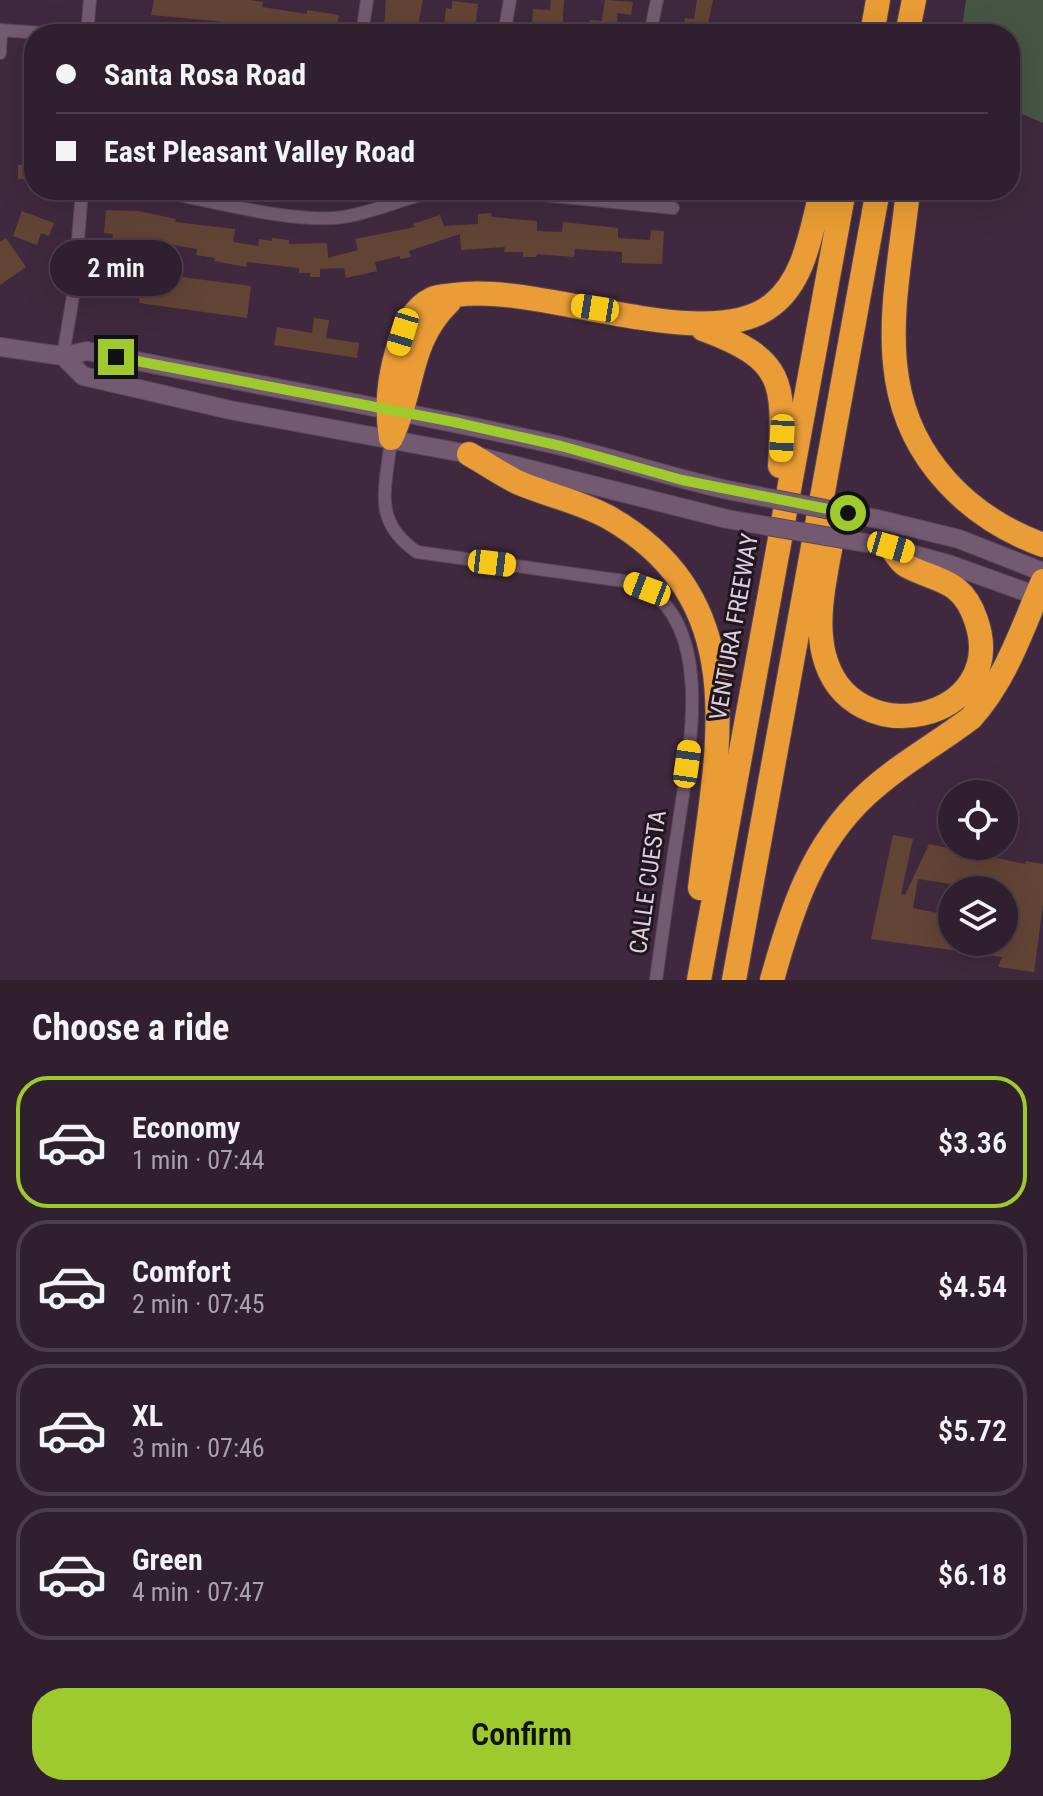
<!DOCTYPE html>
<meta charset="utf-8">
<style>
body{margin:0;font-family:"Roboto Condensed",sans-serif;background:#382736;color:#f1f3f6;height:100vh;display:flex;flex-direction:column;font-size:30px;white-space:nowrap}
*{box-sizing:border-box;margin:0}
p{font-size:26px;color:#a8a2aa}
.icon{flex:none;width:44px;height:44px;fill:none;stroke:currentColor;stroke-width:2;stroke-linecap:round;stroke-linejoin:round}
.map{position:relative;height:980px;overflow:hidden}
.side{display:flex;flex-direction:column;background:#301f2e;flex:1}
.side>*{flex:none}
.top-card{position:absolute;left:24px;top:24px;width:996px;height:176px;border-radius:32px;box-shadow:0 8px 32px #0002,0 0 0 2px #4b3d4a;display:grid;align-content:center;height:176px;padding:0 32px;background:#301f2e}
.tools{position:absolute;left:938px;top:780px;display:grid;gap:16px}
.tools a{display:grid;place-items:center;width:80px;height:80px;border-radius:50%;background:#301f2e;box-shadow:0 8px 32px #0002,0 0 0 2px #4b3d4a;font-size:40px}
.end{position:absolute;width:36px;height:36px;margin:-18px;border:10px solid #9eca2e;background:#111;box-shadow:0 0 0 4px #111}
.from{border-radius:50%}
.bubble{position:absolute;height:56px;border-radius:28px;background:#301f2e;box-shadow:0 8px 32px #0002,0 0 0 2px #4b3d4a;font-size:26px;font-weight:600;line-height:56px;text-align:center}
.car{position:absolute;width:24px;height:48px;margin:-24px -12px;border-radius:10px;box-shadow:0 0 6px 2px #0007;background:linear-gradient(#f5c518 24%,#345 0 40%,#f5c518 0 76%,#345 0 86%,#f5c518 0)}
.top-card b{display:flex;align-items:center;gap:28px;height:76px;font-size:30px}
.top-card b+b{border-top:2px solid #4b3d4a}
.top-card i{width:20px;height:20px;background:#f1f3f6}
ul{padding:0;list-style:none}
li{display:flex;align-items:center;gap:24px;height:132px;margin:0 16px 12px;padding:0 16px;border:4px solid #4b3d4a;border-radius:32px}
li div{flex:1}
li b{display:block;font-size:30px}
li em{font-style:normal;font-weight:600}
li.selected{border-color:#9eca2e}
li>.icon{width:72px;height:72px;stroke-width:1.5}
h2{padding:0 32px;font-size:36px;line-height:96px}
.primary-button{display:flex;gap:16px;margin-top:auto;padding:16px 32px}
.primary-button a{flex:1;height:92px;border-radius:32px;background:#9eca2e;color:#111;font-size:32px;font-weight:600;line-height:92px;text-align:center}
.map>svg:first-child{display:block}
.green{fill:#465544}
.building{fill:#624435;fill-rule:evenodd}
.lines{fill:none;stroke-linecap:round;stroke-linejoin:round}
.street-casing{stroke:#5a4658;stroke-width:14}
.secondary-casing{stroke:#5a4658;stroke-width:20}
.highway-casing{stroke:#5a4658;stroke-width:26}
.street{stroke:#745a71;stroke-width:12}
.secondary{stroke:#745a71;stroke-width:18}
.highway{stroke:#ea9d36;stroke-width:24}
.secondary-bridge-casing{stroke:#5a4658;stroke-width:20;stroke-linecap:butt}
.secondary-bridge{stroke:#745a71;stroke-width:18}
.route{stroke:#9eca2e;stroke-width:10}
.labels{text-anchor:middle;stroke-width:6;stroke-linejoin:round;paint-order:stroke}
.street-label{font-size:24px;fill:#decfdc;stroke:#20161f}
</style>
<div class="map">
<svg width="1043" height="980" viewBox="0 0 1043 980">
<rect width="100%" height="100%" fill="#40293e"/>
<path class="green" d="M 966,0 L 1043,0 L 1043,123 L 1010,109 L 1010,34 L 961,34 Z"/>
<path class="building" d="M 154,0 L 248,0 L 263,2 L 262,7 L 307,14 L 307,10 L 339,15 L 336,34 L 245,34 L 246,24 L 151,15 Z
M 386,0 L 423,0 L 416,34 L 395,34 L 395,30 L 384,29 Z
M 551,0 L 564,0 L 562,34 L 531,34 L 533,9 L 550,10 Z
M 605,0 L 633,2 L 631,15 L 618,13 L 615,34 L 588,34 L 590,20 L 602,21 Z
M 697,0 L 713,0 L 706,34 L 683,34 L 685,18 L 694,19 Z
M 452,1 L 478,4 L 475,31 L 444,27 L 446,8 L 452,9 Z
M 23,90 L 34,90 L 34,179 L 18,179 L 18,165 L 23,165 Z
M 106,210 L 139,211 L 176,219 L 175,222 L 235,229 L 233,242 L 258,246 L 259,239 L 272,241 L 272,238 L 289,240 L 289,244 L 327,243 L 328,258 L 358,250 L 355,239 L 415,227 L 413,224 L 440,215 L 444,226 L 478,224 L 478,214 L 491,213 L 492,217 L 537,221 L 537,231 L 562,232 L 563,222 L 618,228 L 618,238 L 650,240 L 651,230 L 664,231 L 662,264 L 622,263 L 622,252 L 575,249 L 574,257 L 537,254 L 536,257 L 523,257 L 523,252 L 504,252 L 505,247 L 461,250 L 460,234 L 409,251 L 411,257 L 400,259 L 400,256 L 375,262 L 377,271 L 346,278 L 344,268 L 320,269 L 320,277 L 310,277 L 310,273 L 299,273 L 299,268 L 247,262 L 246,267 L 214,261 L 215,258 L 196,255 L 197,249 L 130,238 L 129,248 L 112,246 L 113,234 L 104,233 Z
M 22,211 L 54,223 L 49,236 L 41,233 L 37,245 L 13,236 Z
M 6,238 L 26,267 L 0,285 L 0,242 Z
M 143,272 L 251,286 L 247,318 L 139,303 Z
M 314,318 L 329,320 L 326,338 L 359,343 L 357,358 L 274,345 L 277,327 L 312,333 Z
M 893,835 L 913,839 L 901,894 L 905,895 L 929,844 L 1025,864 L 1026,861 L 1043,864 L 1043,905 L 1034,972 L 998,967 L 1002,957 L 871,939 ZM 918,879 L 1011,893 L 1004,942 L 952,942 L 952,916 L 913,908 Z"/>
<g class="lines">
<g class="street-casing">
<path id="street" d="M 0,30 L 55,34
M 87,34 L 90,0
M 362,34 L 367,0
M 504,34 L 510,0
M 650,34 L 657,0
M 0,53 L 1,30
M 155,190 C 207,200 293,224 343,217 C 377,212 409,195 443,190
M 494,190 L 673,208
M 63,356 L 74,290 L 82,190
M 391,438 C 387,486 370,520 417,552 L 624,581 C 631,583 640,585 647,589 C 717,633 687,762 678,828 C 670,878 663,929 656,980"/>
</g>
<g class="secondary-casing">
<path id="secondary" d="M 0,347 L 63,356 L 87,351 C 244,383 401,410 557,445 C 616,458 673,479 733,491
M 63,356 L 83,376 L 230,410 L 469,454 L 727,519
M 877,519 L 959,539 L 1043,572
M 886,547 L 951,565 L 1043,598"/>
</g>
<g class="highway-casing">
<path id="highway" d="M 872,34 L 878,0
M 907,34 L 914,0
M 908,190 C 902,251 887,318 897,379 C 910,460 969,518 1043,545
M 703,329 C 787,360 784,383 780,466
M 391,438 C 386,406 389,379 398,348 C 404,329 413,308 432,299 C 438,296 448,296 455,295 C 541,282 707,357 772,305 C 806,279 811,229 822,190
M 391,438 C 415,388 407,343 449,302
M 469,454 C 485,463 501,474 517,482 C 546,495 579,501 608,517 C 756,601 717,748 700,888
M 836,515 C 830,559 813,612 824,655 C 850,757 1011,721 976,620 C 962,578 937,582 907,566 C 900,562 895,553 891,547
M 699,980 L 844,190
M 734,980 L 878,190
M 772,980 C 791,911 812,845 866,795 C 898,765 937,744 971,718 C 1007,678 1022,628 1043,581"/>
</g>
<use href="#street" class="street"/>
<use href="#secondary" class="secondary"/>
<use href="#highway" class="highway"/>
<g class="secondary-bridge-casing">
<path id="secondary-bridge" d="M 733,491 L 877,519
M 727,519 L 872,544"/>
</g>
<use href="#secondary-bridge" class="secondary-bridge"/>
</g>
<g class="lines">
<path class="route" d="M 116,357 L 454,422 L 561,446 L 682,480 L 848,513"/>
</g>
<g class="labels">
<g class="street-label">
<text transform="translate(734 627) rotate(-80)" y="8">VENTURA FREEWAY</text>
<text transform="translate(648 882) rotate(-82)" y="8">CALLE CUESTA</text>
</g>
</g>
</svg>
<div class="tools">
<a><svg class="icon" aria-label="locate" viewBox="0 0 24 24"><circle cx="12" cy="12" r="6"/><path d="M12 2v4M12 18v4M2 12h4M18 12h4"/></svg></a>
<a><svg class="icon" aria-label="layers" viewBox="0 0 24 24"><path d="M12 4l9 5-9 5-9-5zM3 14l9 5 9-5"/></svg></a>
</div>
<i class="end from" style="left:848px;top:513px"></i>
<i class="end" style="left:116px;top:357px"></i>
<div class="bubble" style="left:50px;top:240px;width:132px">2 min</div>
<i class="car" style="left:595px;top:308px;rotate:279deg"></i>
<i class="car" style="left:403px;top:332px;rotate:197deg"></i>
<i class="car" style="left:782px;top:438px;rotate:183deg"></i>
<i class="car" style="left:891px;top:547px;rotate:106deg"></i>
<i class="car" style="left:492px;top:563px;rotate:97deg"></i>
<i class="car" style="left:647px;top:589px;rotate:291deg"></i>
<i class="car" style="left:687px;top:764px;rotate:8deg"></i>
<div class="top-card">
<b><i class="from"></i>Santa Rosa Road</b>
<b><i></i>East Pleasant Valley Road</b>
</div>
</div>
<section class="side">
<h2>Choose a ride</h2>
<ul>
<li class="selected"><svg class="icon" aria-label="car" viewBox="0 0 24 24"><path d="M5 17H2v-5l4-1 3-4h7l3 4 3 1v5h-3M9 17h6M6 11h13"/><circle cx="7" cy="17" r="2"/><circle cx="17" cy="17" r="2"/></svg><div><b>Economy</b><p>1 min · 07:44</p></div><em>$3.36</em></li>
<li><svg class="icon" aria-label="car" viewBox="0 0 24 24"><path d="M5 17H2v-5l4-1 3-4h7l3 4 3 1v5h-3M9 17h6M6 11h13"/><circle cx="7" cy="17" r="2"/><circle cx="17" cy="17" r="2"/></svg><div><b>Comfort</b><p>2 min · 07:45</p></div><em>$4.54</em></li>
<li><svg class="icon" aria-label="car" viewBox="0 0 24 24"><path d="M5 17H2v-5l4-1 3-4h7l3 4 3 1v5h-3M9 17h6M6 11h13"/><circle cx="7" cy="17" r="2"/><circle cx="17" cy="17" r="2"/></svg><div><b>XL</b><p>3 min · 07:46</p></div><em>$5.72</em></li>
<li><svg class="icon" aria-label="car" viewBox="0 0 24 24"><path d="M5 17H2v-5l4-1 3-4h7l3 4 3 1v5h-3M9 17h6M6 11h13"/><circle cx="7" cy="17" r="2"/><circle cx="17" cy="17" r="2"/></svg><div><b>Green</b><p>4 min · 07:47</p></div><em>$6.18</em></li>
</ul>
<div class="primary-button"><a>Confirm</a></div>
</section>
